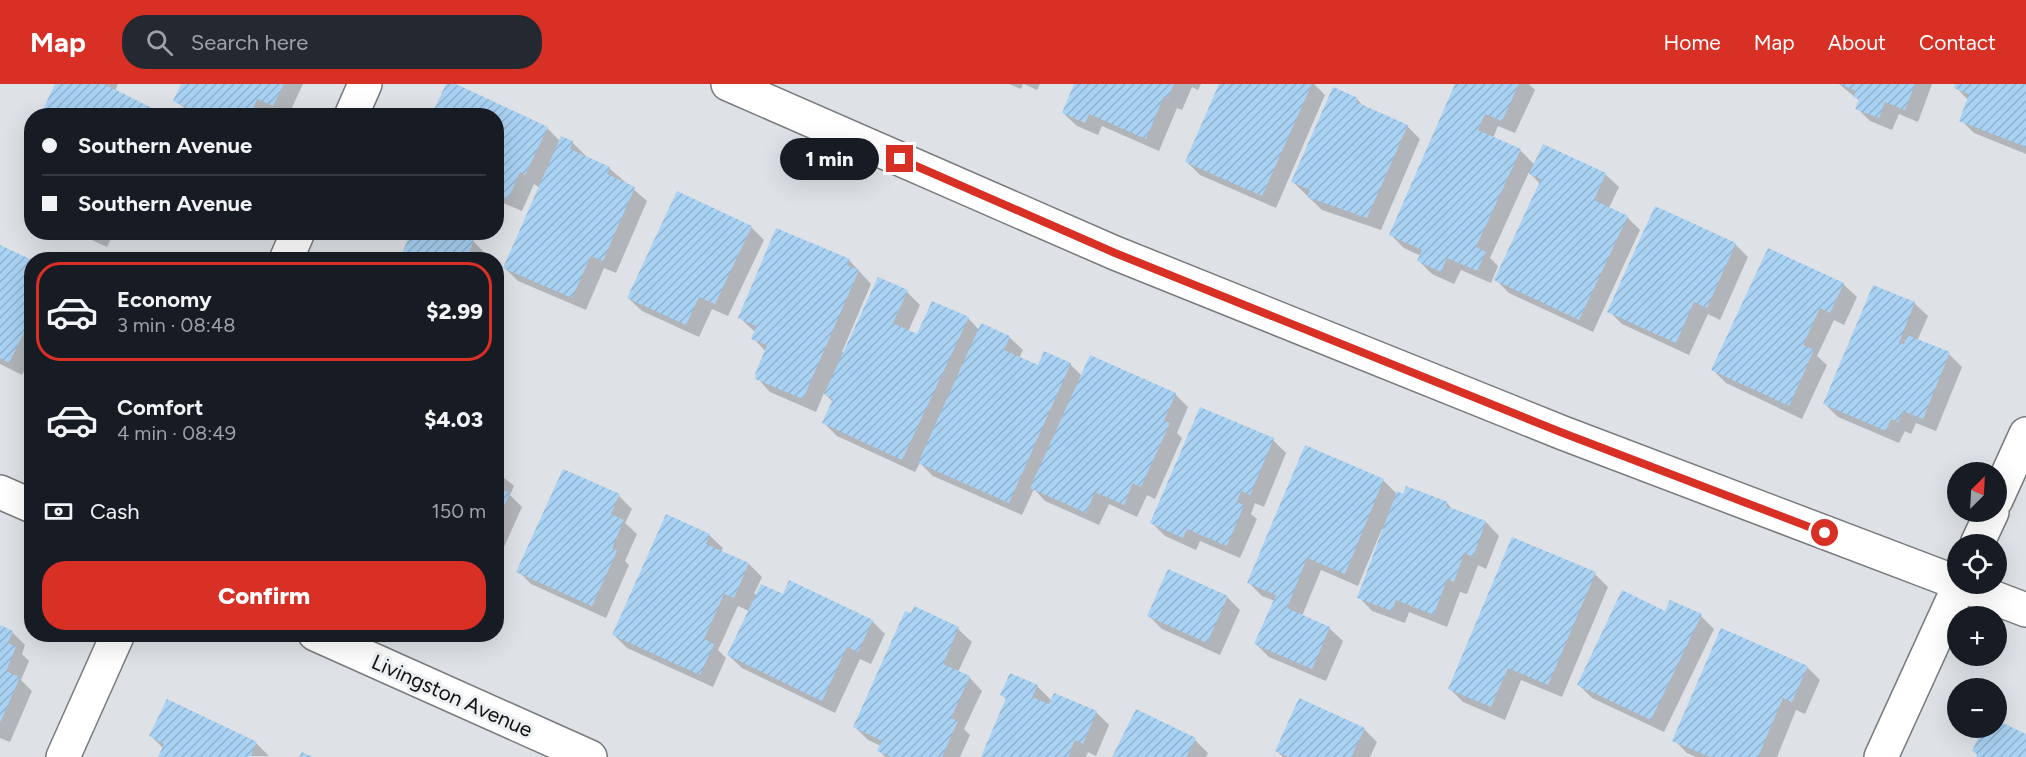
<!DOCTYPE html>
<meta charset="utf-8">
<style>
body{margin:0;font-family:Figtree,sans-serif;background:#242831;color:#f1f3f6;height:100vh;display:flex;flex-direction:column;font-size:22px;white-space:nowrap}
*{box-sizing:border-box;margin:0}
p{font-size:20px;color:#9ea1a6}
.icon{flex:none;width:33px;height:33px;fill:none;stroke:currentColor;stroke-width:2;stroke-linecap:round;stroke-linejoin:round}
.map{position:relative;flex:1;overflow:hidden}
.details{position:absolute;left:24px;top:168px;width:480px;height:390px;display:flex;flex-direction:column;background:#171b24;border-radius:24px;box-shadow:0 6px 24px #0002}
.details>*{flex:none}
.hud{position:absolute;left:24px;top:24px;width:480px;height:132px;border-radius:24px;box-shadow:0 6px 24px #0002;display:grid;align-content:center;height:132px;padding:0 18px;background:#171b24}
.needle{width:39px;rotate:24deg}
.buttons{position:absolute;left:1947px;top:378px;display:grid;gap:12px}
.buttons a{display:grid;place-items:center;width:60px;height:60px;border-radius:50%;background:#171b24;box-shadow:0 6px 24px #0002;font-size:30px}
.end{position:absolute;width:27px;height:27px;margin:-14px;border:8px solid #d93025;background:#fff;box-shadow:0 0 0 3px #fff}
.from{border-radius:50%}
.bubble{position:absolute;height:42px;border-radius:21px;background:#171b24;box-shadow:0 6px 24px #0002;font-size:20px;font-weight:800;line-height:42px;text-align:center}
.hud b{display:flex;align-items:center;gap:21px;height:57px;font-size:22px}
.hud b+b{border-top:2px solid #363941}
.hud i{width:15px;height:15px;background:#f1f3f6}
ul{padding:10px 0 0;list-style:none}
li{display:flex;align-items:center;gap:18px;height:99px;margin:0 12px 9px;padding:0 6px;border:3px solid transparent;border-radius:24px}
li div{flex:1}
li b{display:block;font-size:22px}
li em{font-style:normal;font-weight:800}
li.on{border-color:#d93025}
li>.icon{width:54px;height:54px;stroke-width:1.5}
.pay{display:flex;align-items:center;gap:15px;height:66px;padding:0 18px;font-size:22px}
.pay p{margin-inline-start:auto}
.button{display:flex;gap:12px;margin-top:auto;padding:12px 18px}
.button a{flex:1;height:69px;border-radius:24px;background:#d93025;color:#fff;font-size:24px;font-weight:800;line-height:69px;text-align:center}
header{display:flex;align-items:center;gap:36px;box-sizing:border-box;height:84px;padding:0 30px;background:#d93025;color:#fff}
header strong{font-size:28px}
nav{display:flex;gap:33px;margin-inline-start:auto;font-size:21px}
.search{width:420px;height:54px;background:#242831;display:flex;align-items:center;gap:15px;box-sizing:border-box;padding:0 21px;border-radius:24px;color:#9ea1a6;font-size:22px}
.map>svg:first-child{display:block}
.shadow{fill:#0003}
.building{fill:url(#building-hatch)}
.lines{fill:none;stroke-linecap:round;stroke-linejoin:round}
.minor-casing{stroke:#777b7e;stroke-width:36}
.tertiary-casing{stroke:#777b7e;stroke-width:36}
.minor{stroke:#fff;stroke-width:33}
.tertiary{stroke:#fff;stroke-width:33}
.route{stroke:#d93025;stroke-width:8}
.labels{text-anchor:middle;stroke-width:6;stroke-linejoin:round;paint-order:stroke}
.street-label{font-size:21px;fill:#101112;stroke:#ecf0f3}
</style>
<header>
<strong>Map</strong>
<div class="search"><svg class="icon" aria-label="search" viewBox="0 0 24 24"><circle cx="10" cy="10" r="6"/><path d="M15 15l6 6"/></svg>Search here</div>
<nav><a>Home</a><a>Map</a><a>About</a><a>Contact</a></nav>
</header>
<div class="map">
<svg width="2026" height="673" viewBox="0 0 2026 673">
<defs>
<pattern id="building-hatch" width="6" height="6" patternUnits="userSpaceOnUse" patternTransform="scale(1.5)"><rect width="6" height="6" fill="#a9d2f3"/><path d="M-1 1l2-2M0 6l6-6M5 7l2-2" fill="none" stroke="#90b3cf"/></pattern>
</defs>
<rect width="100%" height="100%" fill="#dee2e6"/>
<path class="shadow" d="M 57,0 L 118,0 L 115,7 L 155,27 L 160,32 L 41,32 Z
M 183,0 L 303,0 L 288,32 L 281,32 L 271,27 L 269,32 L 193,32 L 175,16 Z
M 447,0 L 452,0 L 547,44 L 560,57 L 562,54 L 573,59 L 586,72 L 585,73 L 609,84 L 647,117 L 616,189 L 604,184 L 586,226 L 518,197 L 505,184 L 540,104 L 534,100 L 522,127 L 496,116 L 496,32 Z
M 1009,0 L 1023,0 L 1021,5 Z
M 1024,0 L 1040,0 L 1037,6 Z
M 1076,0 L 1201,0 L 1198,6 L 1192,3 L 1182,26 L 1177,24 L 1159,67 L 1102,42 L 1098,51 L 1077,42 L 1063,29 Z
M 1221,0 L 1314,0 L 1325,11 L 1276,124 L 1200,91 L 1187,78 Z
M 1456,0 L 1529,0 L 1535,6 L 1515,49 L 1498,42 L 1493,54 L 1520,66 L 1535,81 L 1605,90 L 1619,103 L 1609,124 L 1627,133 L 1640,146 L 1593,248 L 1509,209 L 1496,196 L 1540,100 L 1529,88 L 1490,174 L 1498,182 L 1491,199 L 1461,186 L 1454,200 L 1432,190 L 1419,177 L 1421,172 L 1404,164 L 1391,151 Z
M 1839,0 L 1932,0 L 1918,38 L 1899,30 L 1892,46 L 1870,37 L 1857,24 L 1860,17 Z
M 1957,0 L 2026,0 L 2026,70 L 1974,49 L 1961,36 L 1968,16 L 1956,3 Z
M 1357,15 L 1365,24 L 1407,42 L 1420,55 L 1381,146 L 1322,126 L 1293,98 Z
M 751,143 L 764,156 L 728,232 L 712,225 L 699,253 L 642,227 L 628,214 Z
M 74,148 L 114,148 L 107,163 Z
M 403,148 L 476,148 L 473,157 L 487,171 L 484,176 L 400,176 L 411,152 Z
M 1735,160 L 1748,173 L 1720,236 L 1708,230 L 1689,271 L 1622,240 L 1609,227 Z
M 0,163 L 32,178 L 32,272 L 22,291 L 0,280 Z
M 849,176 L 871,200 L 842,268 L 845,269 L 907,208 L 920,221 L 908,248 L 917,252 L 968,234 L 979,246 L 1009,253 L 1023,266 L 1019,274 L 1038,283 L 1070,280 L 1082,292 L 1175,310 L 1188,323 L 1177,349 L 1182,354 L 1155,415 L 1147,411 L 1137,433 L 1109,420 L 1099,441 L 1045,417 L 1034,405 L 1022,431 L 933,392 L 920,379 L 915,388 L 837,352 L 824,339 L 833,318 L 824,309 L 816,328 L 770,308 L 757,294 L 766,268 L 753,254 L 755,248 L 739,233 Z
M 1843,200 L 1857,213 L 1844,241 L 1834,236 L 1817,272 L 1827,281 L 1802,335 L 1726,299 L 1713,286 Z
M 1914,219 L 1928,232 L 1917,257 L 1949,270 L 1962,283 L 1936,347 L 1916,339 L 1911,350 L 1905,347 L 1899,359 L 1838,333 L 1825,320 Z
M 1200,325 L 1273,356 L 1286,369 L 1264,423 L 1255,419 L 1251,430 L 1257,435 L 1240,474 L 1200,457 L 1196,466 L 1165,452 L 1152,439 Z
M 496,387 L 514,402 L 510,411 L 522,423 L 496,481 Z
M 1383,396 L 1397,410 L 1447,419 L 1453,426 L 1486,438 L 1499,452 L 1486,485 L 1478,481 L 1467,510 L 1460,508 L 1447,543 L 1409,528 L 1405,539 L 1372,527 L 1359,513 L 1384,446 L 1382,445 L 1358,502 L 1321,486 L 1302,532 L 1329,544 L 1343,557 L 1326,597 L 1269,573 L 1256,560 L 1275,517 L 1262,512 L 1249,499 Z
M 619,412 L 632,425 L 625,439 L 637,450 L 625,477 L 629,481 L 606,534 L 531,500 L 518,487 Z
M 709,451 L 723,464 L 721,468 L 749,480 L 762,493 L 754,510 L 784,512 L 872,537 L 885,550 L 871,580 L 860,575 L 835,629 L 742,584 L 728,571 L 749,527 L 738,522 L 718,566 L 726,574 L 713,603 L 627,564 L 614,551 Z
M 1595,490 L 1608,503 L 1562,613 L 1521,596 L 1505,636 L 1463,618 L 1450,605 Z
M 1227,513 L 1240,526 L 1220,571 L 1162,545 L 1149,532 Z
M 915,524 L 958,545 L 972,558 L 958,588 L 969,593 L 982,607 L 964,645 L 970,651 L 960,673 L 885,673 L 879,666 L 881,662 L 868,656 L 855,643 Z
M 1666,529 L 1701,532 L 1714,545 L 1664,648 L 1592,614 L 1579,601 Z
M 0,543 L 12,548 L 25,561 L 22,570 L 29,577 L 21,596 L 32,607 L 10,658 L 0,654 Z
M 1807,583 L 1820,596 L 1805,630 L 1796,626 L 1777,673 L 1696,673 L 1687,669 L 1674,656 Z
M 1037,602 L 1052,617 L 1096,628 L 1109,641 L 1096,672 L 1088,668 L 1086,673 L 983,673 L 1007,616 L 1002,611 Z
M 1364,645 L 1377,658 L 1370,673 L 1283,673 L 1277,667 Z
M 151,652 L 256,659 L 269,672 L 160,673 L 164,665 Z
M 1195,656 L 1208,669 L 1206,673 L 1114,673 Z"/>
<path class="building" d="M 55,0 L 104,0 L 156,26 L 153,32 L 40,32 Z
M 181,0 L 284,0 L 273,22 L 257,15 L 250,32 L 205,32 L 173,17 Z
M 446,0 L 456,0 L 548,43 L 525,91 L 520,88 L 508,115 L 496,110 L 496,32 L 431,32 Z
M 1074,0 L 1174,0 L 1168,14 L 1164,12 L 1146,55 L 1089,30 L 1085,39 L 1062,29 Z
M 1219,0 L 1312,0 L 1262,112 L 1185,78 Z
M 1455,0 L 1519,0 L 1502,37 L 1485,30 L 1478,46 L 1521,65 L 1476,163 L 1486,168 L 1477,187 L 1447,174 L 1441,188 L 1417,177 L 1422,166 L 1389,151 Z
M 1840,0 L 1915,0 L 1905,26 L 1885,18 L 1879,34 L 1855,25 L 1859,15 L 1853,13 L 1856,7 Z
M 1955,0 L 2026,0 L 2026,63 L 1959,37 L 1969,10 L 1954,4 Z
M 1333,3 L 1358,14 L 1356,18 L 1408,41 L 1367,134 L 1307,113 L 1310,106 L 1291,98 Z
M 561,52 L 573,57 L 570,65 L 610,83 L 607,90 L 635,103 L 603,177 L 591,172 L 572,214 L 503,184 Z
M 1543,60 L 1606,89 L 1594,116 L 1628,132 L 1579,236 L 1494,196 L 1541,95 L 1529,90 Z
M 677,107 L 752,142 L 715,220 L 699,213 L 686,241 L 627,214 Z
M 1655,122 L 1736,159 L 1707,224 L 1694,218 L 1676,259 L 1607,228 Z
M 776,144 L 850,175 L 847,181 L 859,186 L 803,315 L 755,295 L 756,291 L 755,290 L 767,261 L 751,255 L 756,242 L 738,234 Z
M 411,148 L 456,148 L 474,157 L 465,176 L 399,176 Z
M 0,161 L 32,176 L 32,232 L 9,279 L 0,274 Z
M 1768,164 L 1844,199 L 1830,229 L 1820,224 L 1803,261 L 1814,266 L 1789,322 L 1711,286 Z
M 173,169 L 188,176 L 170,176 Z
M 878,193 L 908,206 L 893,239 L 917,250 L 932,217 L 969,233 L 902,376 L 822,339 L 833,315 L 824,310 Z
M 1873,201 L 1915,218 L 1899,259 L 1904,260 L 1907,251 L 1950,268 L 1923,335 L 1903,327 L 1898,338 L 1891,335 L 1886,347 L 1823,320 Z
M 981,239 L 1010,252 L 1004,266 L 1038,281 L 1044,267 L 1071,279 L 1009,419 L 918,379 Z
M 1090,271 L 1176,309 L 1164,337 L 1170,339 L 1141,403 L 1133,399 L 1124,421 L 1095,408 L 1086,429 L 1030,404 Z
M 1200,323 L 1274,354 L 1250,411 L 1241,407 L 1237,418 L 1244,421 L 1227,462 L 1187,445 L 1183,454 L 1150,439 Z
M 1305,361 L 1384,395 L 1345,490 L 1307,474 L 1287,524 L 1330,543 L 1312,585 L 1254,560 L 1276,511 L 1247,499 Z
M 563,385 L 620,410 L 611,430 L 624,436 L 612,464 L 617,467 L 592,522 L 516,488 Z
M 496,386 L 502,388 L 496,399 Z
M 1406,402 L 1448,418 L 1446,422 L 1486,437 L 1473,473 L 1464,469 L 1454,498 L 1447,495 L 1434,531 L 1396,516 L 1392,527 L 1357,514 L 1397,407 L 1403,410 Z
M 496,403 L 510,409 L 496,439 Z
M 666,430 L 710,450 L 706,460 L 749,479 L 734,514 L 724,510 L 704,555 L 714,560 L 700,591 L 612,551 Z
M 1512,453 L 1596,488 L 1548,601 L 1508,584 L 1491,623 L 1448,605 Z
M 1168,485 L 1228,512 L 1207,559 L 1147,532 Z
M 789,496 L 873,536 L 858,568 L 847,563 L 822,617 L 727,571 L 761,500 L 783,510 Z
M 1622,506 L 1665,527 L 1670,516 L 1702,530 L 1651,636 L 1577,601 Z
M 914,522 L 959,543 L 943,580 L 970,592 L 951,634 L 958,637 L 942,673 L 891,673 L 877,667 L 882,657 L 853,643 L 905,527 L 911,529 Z
M 0,541 L 13,547 L 8,559 L 16,563 L 6,587 L 20,593 L 0,639 Z
M 1721,544 L 1808,582 L 1792,618 L 1783,614 L 1758,673 L 1710,673 L 1672,657 Z
M 1010,589 L 1038,601 L 1032,613 L 1049,620 L 1054,609 L 1097,627 L 1083,660 L 1075,656 L 1068,673 L 981,673 L 1006,614 L 1000,611 Z
M 1299,614 L 1365,644 L 1351,673 L 1288,673 L 1275,667 Z
M 167,615 L 257,658 L 250,673 L 158,673 L 164,660 L 149,652 Z
M 1136,625 L 1196,654 L 1186,673 L 1112,673 Z
M 1996,636 L 2026,650 L 2026,673 L 1976,673 L 1977,670 L 1972,667 L 1983,644 L 1996,644 Z
M 302,668 L 313,673 L 299,673 Z"/>
<g class="lines">
<g class="minor-casing">
<path id="minor" d="M 728,0 L 1115,169 L 1563,349 L 1958,499
M 0,408 L 32,422
M 1958,500 L 2026,526
M 315,550 L 590,673"/>
</g>
<g class="tertiary-casing">
<path id="tertiary" d="M 351,32 L 365,0
M 286,176 L 298,148
M 1996,416 L 2026,350
M 1977,460 L 1992,428
M 63,673 L 118,550
M 1881,673 L 1960,500"/>
</g>
<use href="#minor" class="minor"/>
<use href="#tertiary" class="tertiary"/>
</g>
<g class="lines">
<path class="route" d="M 900,75 L 1115,169 L 1563,349 L 1825,449"/>
</g>
<g class="labels">
<g class="street-label">
<text transform="translate(452 612) rotate(24)" y="7">Livingston Avenue</text>
</g>
</g>
</svg>
<div class="buttons">
<a><svg class="needle" viewBox="-14 -14 28 28"><path d="M0-13l5 13h-10z" fill="#e53935"/><path d="M0 13l5-13h-10z" fill="#9ea1a6"/></svg></a>
<a><svg class="icon" aria-label="locate" viewBox="0 0 24 24"><circle cx="12" cy="12" r="6"/><path d="M12 2v4M12 18v4M2 12h4M18 12h4"/></svg></a>
<a>+</a>
<a>−</a>
</div>
<i class="end from" style="left:1825px;top:449px"></i>
<i class="end" style="left:900px;top:75px"></i>
<div class="bubble" style="left:780px;top:54px;width:99px">1 min</div>
<div class="hud">
<b><i class="from"></i>Southern Avenue</b>
<b><i></i>Southern Avenue</b>
</div>
<section class="details">
<ul>
<li class="on"><svg class="icon" aria-label="car" viewBox="0 0 24 24"><path d="M5 17H2v-5l4-1 3-4h7l3 4 3 1v5h-3M9 17h6M6 11h13"/><circle cx="7" cy="17" r="2"/><circle cx="17" cy="17" r="2"/></svg><div><b>Economy</b><p>3 min · 08:48</p></div><em>$2.99</em></li>
<li><svg class="icon" aria-label="car" viewBox="0 0 24 24"><path d="M5 17H2v-5l4-1 3-4h7l3 4 3 1v5h-3M9 17h6M6 11h13"/><circle cx="7" cy="17" r="2"/><circle cx="17" cy="17" r="2"/></svg><div><b>Comfort</b><p>4 min · 08:49</p></div><em>$4.03</em></li>
</ul>
<div class="pay"><svg class="icon" aria-label="cash" viewBox="0 0 24 24"><path d="M3 7h18v10H3z"/><circle cx="12" cy="12" r="2"/></svg>Cash<p>150 m</p></div>
<div class="button"><a>Confirm</a></div>
</section>
</div>
